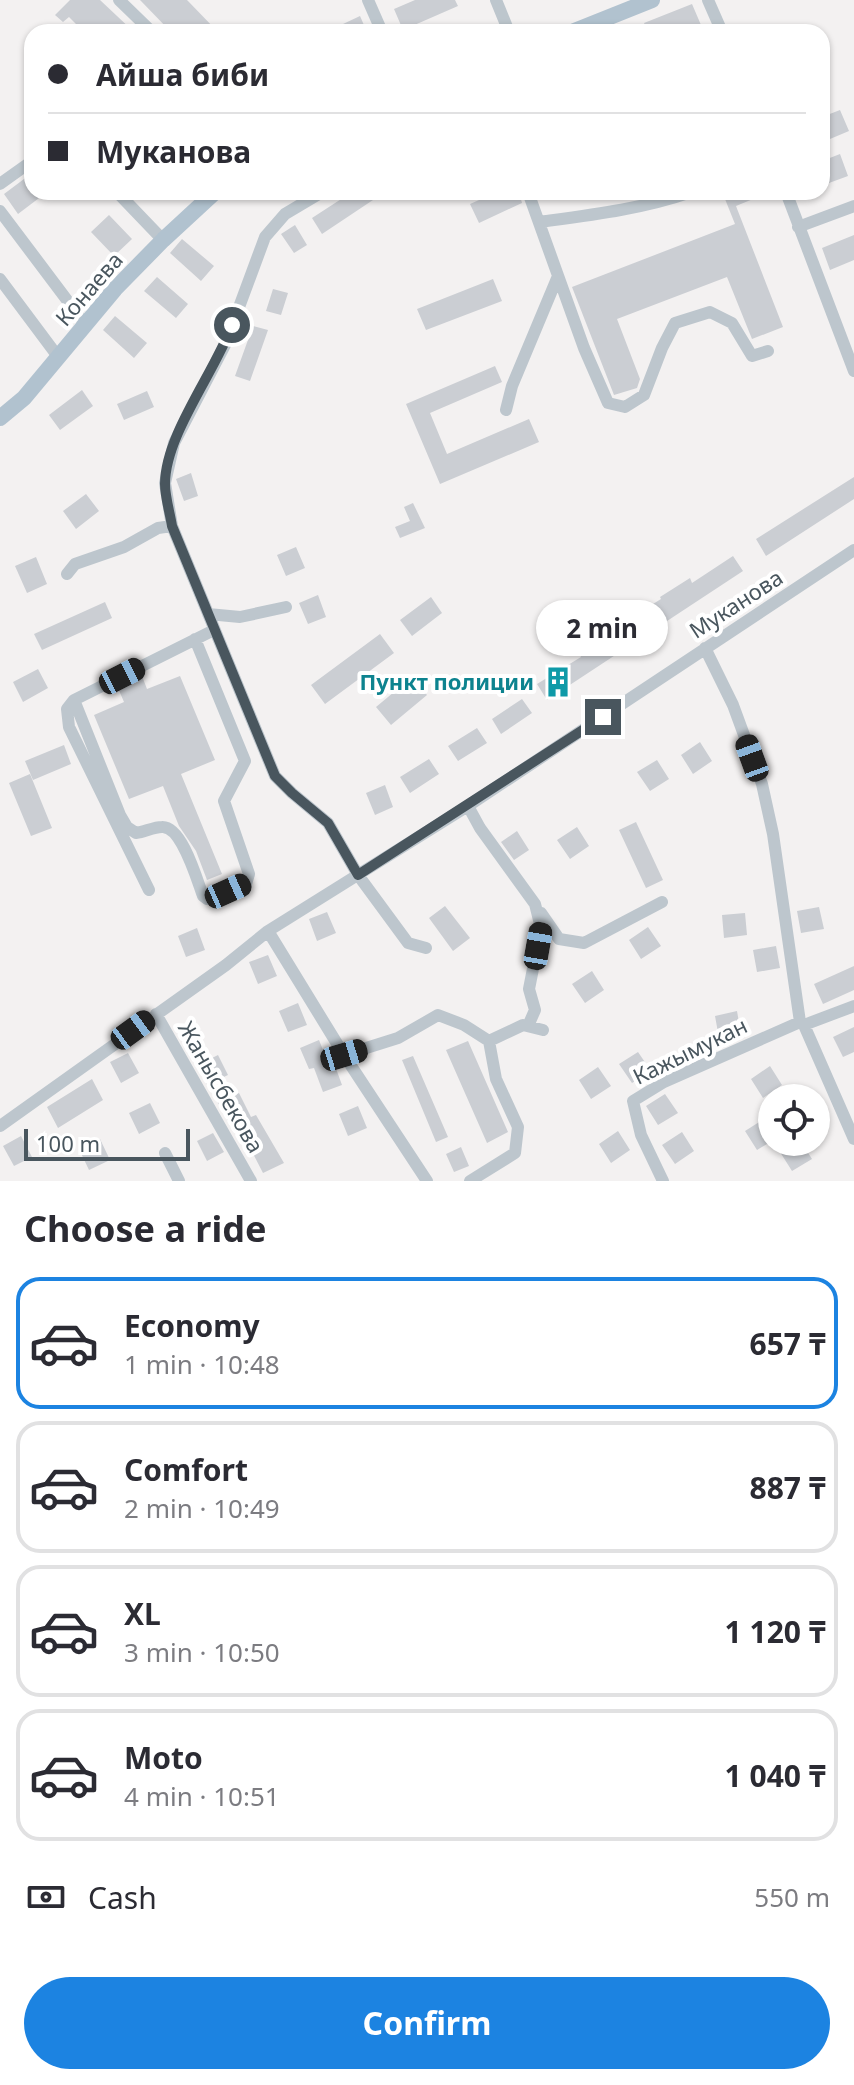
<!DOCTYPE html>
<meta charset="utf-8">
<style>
body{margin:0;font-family:"Noto Sans",sans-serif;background:#f7f7f7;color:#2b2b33;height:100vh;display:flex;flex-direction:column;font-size:30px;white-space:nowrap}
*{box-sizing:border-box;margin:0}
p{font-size:26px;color:#7c7c81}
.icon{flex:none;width:44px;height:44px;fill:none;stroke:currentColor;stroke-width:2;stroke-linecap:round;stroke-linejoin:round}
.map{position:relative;height:1181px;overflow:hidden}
.drawer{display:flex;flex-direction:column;background:#fff;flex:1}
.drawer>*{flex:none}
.banner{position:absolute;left:24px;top:24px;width:806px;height:176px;border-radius:24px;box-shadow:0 2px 6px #0004;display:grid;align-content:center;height:176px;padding:0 24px;background:#fff}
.tools{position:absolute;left:758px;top:1084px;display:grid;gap:16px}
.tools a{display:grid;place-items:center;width:72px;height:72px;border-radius:50%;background:#fff;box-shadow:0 2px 6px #0004;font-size:40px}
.scale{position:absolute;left:24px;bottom:20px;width:166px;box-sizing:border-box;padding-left:8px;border:4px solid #49565e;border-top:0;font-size:22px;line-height:28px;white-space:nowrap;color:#49565e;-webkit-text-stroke:6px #fff;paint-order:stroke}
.end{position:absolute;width:36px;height:36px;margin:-18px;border:10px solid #49565e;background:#fff;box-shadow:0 0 0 4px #fff}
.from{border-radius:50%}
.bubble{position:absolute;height:56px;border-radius:28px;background:#fff;box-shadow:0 2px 6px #0004;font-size:26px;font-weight:700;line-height:56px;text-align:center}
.car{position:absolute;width:24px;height:48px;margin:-24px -12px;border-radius:10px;box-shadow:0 0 6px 2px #0007;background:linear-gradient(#222 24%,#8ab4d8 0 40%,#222 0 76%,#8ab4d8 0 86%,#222 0)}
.banner b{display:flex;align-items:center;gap:28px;height:76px;font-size:30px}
.banner b+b{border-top:2px solid #e1e1e2}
.banner i{width:20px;height:20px;background:#2b2b33}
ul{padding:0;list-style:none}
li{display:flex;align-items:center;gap:24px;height:132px;margin:0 16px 12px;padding:0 8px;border:4px solid #e1e1e2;border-radius:24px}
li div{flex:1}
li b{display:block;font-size:30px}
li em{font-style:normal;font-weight:700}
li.active{border-color:#1c83e1}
li>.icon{width:72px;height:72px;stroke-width:1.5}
h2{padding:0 24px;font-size:36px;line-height:96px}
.pay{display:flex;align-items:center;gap:20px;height:88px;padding:0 24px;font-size:30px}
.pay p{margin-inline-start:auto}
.action{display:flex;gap:16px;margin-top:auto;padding:16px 24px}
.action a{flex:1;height:92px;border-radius:48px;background:#1c83e1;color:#fff;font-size:32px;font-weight:700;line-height:92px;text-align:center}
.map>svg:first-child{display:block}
.building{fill:#cbced3}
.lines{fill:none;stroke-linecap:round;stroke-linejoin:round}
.minor{stroke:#bdc6cd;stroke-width:12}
.major{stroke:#b1c2cf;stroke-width:16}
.route{stroke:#49565e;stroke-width:10}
.labels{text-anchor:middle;stroke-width:8;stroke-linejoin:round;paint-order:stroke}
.street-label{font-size:22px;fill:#49565e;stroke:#fff}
.culture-label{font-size:22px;font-weight:bold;fill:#0d838f;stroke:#fff;text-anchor:end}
</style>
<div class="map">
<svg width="854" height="1181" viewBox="0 0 854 1181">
<rect width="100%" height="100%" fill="#f3f1f1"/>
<path class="building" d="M 70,0 L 100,0 L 134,32 L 84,32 L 69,17 L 63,22 L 55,15 Z
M 140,0 L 187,0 L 218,32 L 171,32 Z
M 415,0 L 455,0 L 458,6 L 403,30 L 394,9 Z
M 692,4 L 704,32 L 648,32 L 644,23 Z
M 360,16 L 367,32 L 326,32 Z
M 840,110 L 849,131 L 830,139 L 822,117 Z
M 840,154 L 848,176 L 829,183 L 822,161 Z
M 32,173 L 32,192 L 47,192 L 18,214 L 4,194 Z
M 352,192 L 385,192 L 322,234 L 312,218 Z
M 497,192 L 519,192 L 522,203 L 479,223 L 470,204 Z
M 728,192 L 770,192 L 736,206 L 783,327 L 752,339 L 727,277 L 617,319 L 640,379 L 637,388 L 614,395 L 572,287 L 735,224 L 723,194 Z
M 109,215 L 132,239 L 114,256 L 91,232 Z
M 295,225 L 307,245 L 294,253 L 281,234 Z
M 854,235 L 854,260 L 830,270 L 822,248 Z
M 182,239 L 214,266 L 201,281 L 170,253 Z
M 157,277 L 188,304 L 176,318 L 144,291 Z
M 493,279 L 502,301 L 426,330 L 417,309 Z
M 273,289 L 288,293 L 281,315 L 266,311 Z
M 115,316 L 147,343 L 134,358 L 103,330 Z
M 253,326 L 268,330 L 250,381 L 235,376 Z
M 495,366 L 502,382 L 430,413 L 447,454 L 529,419 L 539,442 L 440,484 L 406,404 Z
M 82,390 L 93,406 L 60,430 L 49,415 Z
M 147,391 L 154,407 L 124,420 L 117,404 Z
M 191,473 L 198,496 L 184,501 L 176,479 Z
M 854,477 L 854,499 L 766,556 L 756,539 Z
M 86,494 L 99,511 L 76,529 L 63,511 Z
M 413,503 L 425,528 L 400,538 L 395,527 L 410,521 L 404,507 Z
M 296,547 L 305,568 L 286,576 L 277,555 Z
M 733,556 L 743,571 L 547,700 L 537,684 L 581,657 L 580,655 L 623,627 L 621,624 L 661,599 L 660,597 L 690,578 L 692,583 Z
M 36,557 L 47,584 L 27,593 L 15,566 Z
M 318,595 L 326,617 L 308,624 L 299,603 Z
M 431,597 L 442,613 L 412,636 L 400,620 Z
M 105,602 L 112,618 L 42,650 L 34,634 Z
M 380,634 L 394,653 L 325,704 L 311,685 Z
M 38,669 L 48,688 L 23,702 L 13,682 Z
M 142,676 L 147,689 L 180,676 L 215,760 L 181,774 L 222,874 L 207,880 L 196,851 L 179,826 L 163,786 L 129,799 L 94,715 L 124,702 L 118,688 Z
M 412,677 L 427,695 L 391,725 L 376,707 Z
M 522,699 L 532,713 L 501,734 L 492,719 Z
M 477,728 L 487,743 L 458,761 L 448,746 Z
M 700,742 L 712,761 L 693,774 L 681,755 Z
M 64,745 L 71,764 L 33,780 L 25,761 Z
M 429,759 L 439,774 L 410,793 L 400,777 Z
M 657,760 L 669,779 L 650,791 L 637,772 Z
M 30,774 L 52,828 L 31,836 L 9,783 Z
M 385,785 L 393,807 L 375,815 L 366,793 Z
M 636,822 L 663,880 L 646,888 L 619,830 Z
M 577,827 L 589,846 L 570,859 L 557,840 Z
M 517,831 L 529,850 L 514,860 L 501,842 Z
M 445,906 L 470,938 L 453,951 L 429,918 Z
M 819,907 L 824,929 L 801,933 L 797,911 Z
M 327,912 L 336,933 L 317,941 L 309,919 Z
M 745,913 L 747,935 L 724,938 L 722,915 Z
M 648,927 L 661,946 L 641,959 L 629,940 Z
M 197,928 L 205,950 L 186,957 L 178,936 Z
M 776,946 L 780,968 L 757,972 L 753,950 Z
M 268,955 L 277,976 L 258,984 L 249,962 Z
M 854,966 L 854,990 L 823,1004 L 814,984 Z
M 592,971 L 604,990 L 585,1003 L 572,984 Z
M 298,1003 L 307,1025 L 288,1032 L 279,1011 Z
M 737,1011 L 741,1034 L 719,1038 L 715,1016 Z
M 854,1027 L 854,1052 L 843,1057 L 833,1037 Z
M 319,1040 L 329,1065 L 334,1063 L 342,1085 L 323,1092 L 314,1068 L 309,1069 L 300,1048 Z
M 468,1041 L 508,1132 L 487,1143 L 446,1050 Z
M 638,1052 L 651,1071 L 632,1083 L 619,1064 Z
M 128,1053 L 139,1073 L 121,1083 L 110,1062 Z
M 218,1055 L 228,1075 L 207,1085 L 198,1065 Z
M 413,1056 L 448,1137 L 436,1142 L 402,1060 Z
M 770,1066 L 782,1085 L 763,1098 L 751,1079 Z
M 598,1067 L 611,1086 L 591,1099 L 579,1080 Z
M 92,1079 L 103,1100 L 58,1128 L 47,1107 Z
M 239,1093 L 251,1117 L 256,1115 L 284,1163 L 263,1173 L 248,1144 L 245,1145 L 234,1121 L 229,1123 L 218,1103 Z
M 665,1094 L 678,1113 L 658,1125 L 646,1106 Z
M 150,1103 L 160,1123 L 139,1134 L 129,1113 Z
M 358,1106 L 367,1128 L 348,1136 L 339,1114 Z
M 764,1119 L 772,1131 L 772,1141 L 757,1150 L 745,1131 Z
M 618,1131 L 630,1150 L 611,1163 L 599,1144 Z
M 682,1132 L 694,1151 L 675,1164 L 662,1145 Z
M 213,1133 L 224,1152 L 207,1161 L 197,1141 Z
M 21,1136 L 32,1157 L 14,1166 L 3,1146 Z
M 100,1139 L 110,1160 L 89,1170 L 79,1149 Z
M 796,1142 L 801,1142 L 812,1159 L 792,1171 L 780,1152 Z
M 461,1147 L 469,1166 L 454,1172 L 446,1154 Z"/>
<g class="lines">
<path class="minor" d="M 119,0 L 152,32
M 368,0 L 382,32
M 496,0 L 509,32
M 708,0 L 722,32
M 0,184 L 32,161
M 117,192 L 163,240
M 322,192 L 285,214 L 265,237 L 225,345 L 174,443 L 165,483 L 172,526 L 275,776 L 292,793 L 328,823 L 358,875 L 408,943 L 426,948
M 528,192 L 584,348 L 608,403 L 625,407 L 644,395 L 662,348 L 675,323 L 710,312 L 732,323 L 752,356 L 768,351
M 786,192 L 854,371
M 0,211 L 85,324
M 539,222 C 591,215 642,209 691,192
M 798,227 L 854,206
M 0,279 L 59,358
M 506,410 L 512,386 L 558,276
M 67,574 L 75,564 L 124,547 L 158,528 L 172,526
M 208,614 L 240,617 L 286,607
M 705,648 L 733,705 L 762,784 L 773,834 L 800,1022 L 804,1025 L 854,1139
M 74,700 L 120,815 L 127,827 L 136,833 C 145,832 153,827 162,827 C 182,826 197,880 203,896 L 207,899 L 246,884 L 249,874 L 224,801 L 245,761 L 195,639
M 468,806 L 480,828 L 535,904 L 541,928 L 529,989 L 535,1010 L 528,1026
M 149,890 L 69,727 L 67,709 L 74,700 L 214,630
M 541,913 L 559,939 L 584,943 L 662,902
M 268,931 L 344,1055 L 427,1181
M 156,1014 L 251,1181
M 804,1025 L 854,1006
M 344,1055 L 398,1038 L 438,1015 L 464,1025 L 489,1041
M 0,1126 L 226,965 L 268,931 L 468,806 L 854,550
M 165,1153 L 179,1181
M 470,1181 L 515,1153 L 518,1127 L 496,1079 L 489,1041 L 523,1025 L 543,1030
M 663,1181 L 641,1135 L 633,1101 L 664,1082 L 800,1022"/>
<path class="major" d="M 572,32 L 652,0
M 0,418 L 24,398 L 115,289 L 163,240 L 215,192"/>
</g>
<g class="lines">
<path class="route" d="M 232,325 C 215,372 165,435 165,484 C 165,497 170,513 172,526 L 275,776 L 292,793 L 328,823 L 358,875 L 603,717"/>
</g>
<defs>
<g id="building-bare" transform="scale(2.4)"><path d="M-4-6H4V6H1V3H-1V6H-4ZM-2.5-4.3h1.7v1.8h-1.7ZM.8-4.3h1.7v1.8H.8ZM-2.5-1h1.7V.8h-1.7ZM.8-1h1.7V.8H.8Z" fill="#0f9aa8" stroke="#fff" stroke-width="2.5" paint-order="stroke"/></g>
</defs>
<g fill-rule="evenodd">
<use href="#building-bare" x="558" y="682"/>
</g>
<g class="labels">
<g class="street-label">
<text transform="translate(89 289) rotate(-49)" y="8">Конаева</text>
<text transform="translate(736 604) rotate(-33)" y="8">Муканова</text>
<text transform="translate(690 1051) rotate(-26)" y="8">Кажымукан</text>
<text transform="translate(221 1087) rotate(60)" y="8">Жанысбекова</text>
</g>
<g class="culture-label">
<text x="534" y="690">Пункт полиции</text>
</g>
</g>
</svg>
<div class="tools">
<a><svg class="icon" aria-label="locate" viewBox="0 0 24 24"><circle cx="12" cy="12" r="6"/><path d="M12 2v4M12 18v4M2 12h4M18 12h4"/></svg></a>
</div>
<div class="scale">100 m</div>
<i class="end from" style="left:232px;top:325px"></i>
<i class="end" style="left:603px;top:717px"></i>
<div class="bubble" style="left:536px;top:600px;width:132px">2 min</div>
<i class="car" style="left:122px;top:676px;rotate:63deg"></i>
<i class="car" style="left:752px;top:758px;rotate:340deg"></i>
<i class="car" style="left:228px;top:891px;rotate:66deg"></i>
<i class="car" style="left:538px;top:946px;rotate:10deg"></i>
<i class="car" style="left:133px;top:1030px;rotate:54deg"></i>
<i class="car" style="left:344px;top:1055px;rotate:73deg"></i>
<div class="banner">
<b><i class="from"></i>Айша биби</b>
<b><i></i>Муканова</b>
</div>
</div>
<section class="drawer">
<h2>Choose a ride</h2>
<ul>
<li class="active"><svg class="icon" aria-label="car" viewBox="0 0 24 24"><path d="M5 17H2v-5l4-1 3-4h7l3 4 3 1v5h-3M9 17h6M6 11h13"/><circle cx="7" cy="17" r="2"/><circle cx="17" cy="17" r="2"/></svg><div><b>Economy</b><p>1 min · 10:48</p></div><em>657 ₸</em></li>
<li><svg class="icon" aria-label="car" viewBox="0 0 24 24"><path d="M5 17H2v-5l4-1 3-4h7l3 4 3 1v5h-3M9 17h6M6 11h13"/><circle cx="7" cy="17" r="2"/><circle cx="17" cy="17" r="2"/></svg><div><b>Comfort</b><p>2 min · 10:49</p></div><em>887 ₸</em></li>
<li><svg class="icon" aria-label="car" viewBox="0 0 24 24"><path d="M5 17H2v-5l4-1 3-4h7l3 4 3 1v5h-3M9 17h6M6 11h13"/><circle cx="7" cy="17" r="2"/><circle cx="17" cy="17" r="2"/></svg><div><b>XL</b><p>3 min · 10:50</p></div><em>1 120 ₸</em></li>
<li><svg class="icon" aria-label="car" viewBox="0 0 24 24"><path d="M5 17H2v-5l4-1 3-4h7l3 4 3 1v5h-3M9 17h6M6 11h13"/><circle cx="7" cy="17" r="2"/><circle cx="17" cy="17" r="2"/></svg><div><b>Moto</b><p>4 min · 10:51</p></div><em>1 040 ₸</em></li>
</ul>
<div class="pay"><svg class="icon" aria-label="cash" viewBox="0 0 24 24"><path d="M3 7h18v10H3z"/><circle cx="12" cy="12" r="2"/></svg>Cash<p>550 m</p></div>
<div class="action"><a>Confirm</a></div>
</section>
